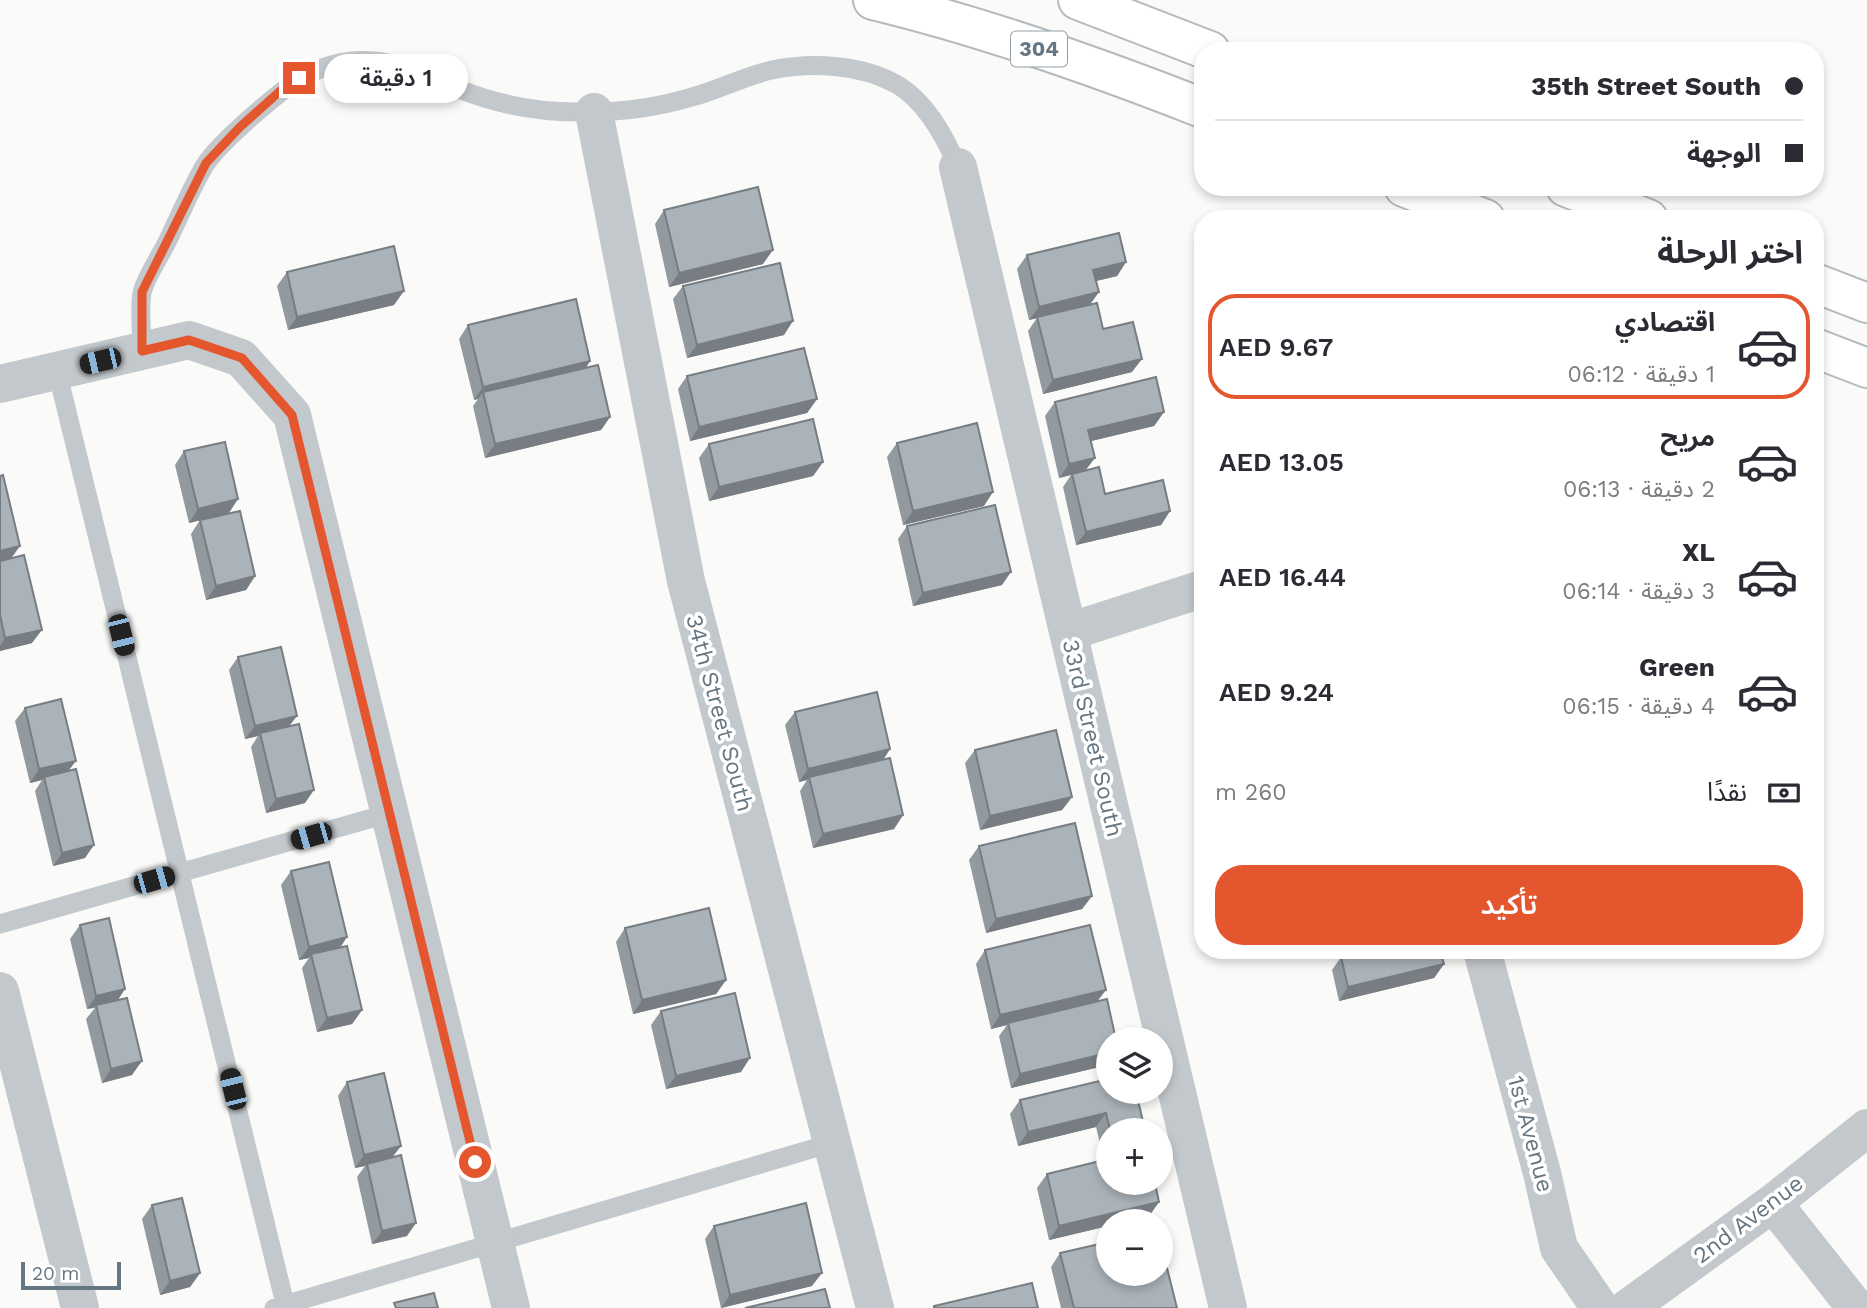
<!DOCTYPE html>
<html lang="ar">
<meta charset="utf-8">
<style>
body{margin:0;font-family:"Work Sans","Noto Sans Arabic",sans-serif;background:#f2f2f3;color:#2b2b33;direction:rtl;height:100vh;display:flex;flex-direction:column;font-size:26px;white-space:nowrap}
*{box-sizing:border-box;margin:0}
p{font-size:23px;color:#7c7c81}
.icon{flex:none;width:38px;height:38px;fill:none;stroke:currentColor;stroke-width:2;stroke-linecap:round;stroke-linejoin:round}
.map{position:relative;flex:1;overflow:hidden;direction:ltr}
.sheet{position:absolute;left:1194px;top:210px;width:630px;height:749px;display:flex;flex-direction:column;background:#fff;border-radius:28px;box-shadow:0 4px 10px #0003;direction:rtl}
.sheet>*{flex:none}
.hud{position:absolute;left:1194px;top:42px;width:630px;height:154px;border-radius:28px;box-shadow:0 4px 10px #0003;direction:rtl;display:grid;align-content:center;height:154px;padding:0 21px;background:#fff}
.buttons{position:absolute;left:1096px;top:1027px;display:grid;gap:14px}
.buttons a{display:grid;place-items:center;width:77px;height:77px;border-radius:50%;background:#fff;box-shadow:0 4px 10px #0003;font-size:35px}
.scale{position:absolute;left:21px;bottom:18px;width:100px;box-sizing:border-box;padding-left:7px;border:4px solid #657683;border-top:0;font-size:19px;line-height:24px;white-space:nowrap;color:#657683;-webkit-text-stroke:5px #fff;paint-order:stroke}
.end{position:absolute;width:32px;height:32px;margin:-16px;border:9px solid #e4572e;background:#fff;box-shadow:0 0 0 4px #fff}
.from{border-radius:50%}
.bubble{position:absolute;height:49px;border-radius:24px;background:#fff;box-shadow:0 4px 10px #0003;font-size:23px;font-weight:600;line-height:49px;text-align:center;direction:rtl}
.car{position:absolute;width:21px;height:42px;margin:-21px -10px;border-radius:9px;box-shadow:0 0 5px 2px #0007;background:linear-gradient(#222 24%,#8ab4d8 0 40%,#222 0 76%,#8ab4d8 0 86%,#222 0)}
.hud b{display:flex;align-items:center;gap:24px;height:66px;font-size:26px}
.hud b+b{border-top:2px solid #e1e1e2}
.hud i{width:18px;height:18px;background:#2b2b33}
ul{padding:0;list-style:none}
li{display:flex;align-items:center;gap:21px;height:105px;margin:0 14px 10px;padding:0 7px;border:4px solid transparent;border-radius:28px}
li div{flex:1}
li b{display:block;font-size:26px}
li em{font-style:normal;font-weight:600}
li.active{border-color:#e4572e}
li>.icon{width:63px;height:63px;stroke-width:1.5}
h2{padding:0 21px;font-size:32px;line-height:84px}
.pay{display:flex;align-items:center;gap:18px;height:77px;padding:0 21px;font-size:26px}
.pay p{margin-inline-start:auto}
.primary-button{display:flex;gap:14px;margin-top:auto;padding:14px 21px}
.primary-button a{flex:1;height:80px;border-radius:28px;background:#e4572e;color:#fff;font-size:28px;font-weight:600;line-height:80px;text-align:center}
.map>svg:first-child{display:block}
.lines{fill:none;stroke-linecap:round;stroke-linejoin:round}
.primary-casing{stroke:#b5babe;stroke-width:42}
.lane{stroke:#c3c8cc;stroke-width:19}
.street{stroke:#c3c8cc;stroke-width:38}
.primary{stroke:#fff;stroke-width:38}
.wall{fill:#929a9f}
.shaded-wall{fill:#777d82}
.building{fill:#aab3b9;stroke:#777d82;stroke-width:2}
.route{stroke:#e4572e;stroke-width:9}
.labels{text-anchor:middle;stroke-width:7;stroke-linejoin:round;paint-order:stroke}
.shield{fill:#fff;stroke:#939fa8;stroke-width:2}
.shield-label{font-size:21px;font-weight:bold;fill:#657683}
.street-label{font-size:23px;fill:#657683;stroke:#fff}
</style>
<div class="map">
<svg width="1867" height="1308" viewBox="0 0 1867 1308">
<rect width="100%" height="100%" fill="#fafaf8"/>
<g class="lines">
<g class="primary-casing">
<path id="primary" d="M 873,0 C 985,27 1095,66 1202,108
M 1078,0 L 1210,51
M 1404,187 L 1485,219
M 1566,187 L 1648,219
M 1815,283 L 1867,303
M 1815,348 L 1867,368"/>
</g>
<path class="lane" d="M 142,351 C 142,332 139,310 142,293 C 145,278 161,255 168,240 C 180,216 191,188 205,165 C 216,148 235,132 249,119 C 287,86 320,56 374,61 C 405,64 430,78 459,89 C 496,104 537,112 577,112 C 616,113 655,108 692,97 C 719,90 744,76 772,70 C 811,62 860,64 896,84 C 926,101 945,137 958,167
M 57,371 L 286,1308
M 0,924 L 390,813
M 274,1308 L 832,1143"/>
<path class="street" d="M 594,112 L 686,581 L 875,1308
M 958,167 L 1228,1308
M 0,384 L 189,340 L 241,358 L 292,415 L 511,1308
M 1068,632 L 1202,589
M 1482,950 L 1542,1173 L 1559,1248 L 1600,1308
M 0,991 L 80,1308
M 1773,1203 L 1856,1308
M 1628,1308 L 1773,1203 L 1867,1128"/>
<use href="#primary" class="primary"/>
</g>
<path class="wall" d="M 664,210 L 763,264 L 669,287 L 655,224 Z
M 1027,255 L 1126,262 L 1117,276 L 1096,281 L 1090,304 L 1103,329 L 1132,372 L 1043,394 L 1028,331 L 1037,318 L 1029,320 L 1017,269 Z
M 287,272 L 394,305 L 288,330 L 277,286 Z
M 683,286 L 784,335 L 687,358 L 673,299 Z
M 468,325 L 590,361 L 586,368 L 610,417 L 601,430 L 485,458 L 473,406 L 478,399 L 474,400 L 459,339 Z
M 687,376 L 817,399 L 807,413 L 690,441 L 678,389 Z
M 1055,402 L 1164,412 L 1154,426 L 1091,441 L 1086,470 L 1105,494 L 1170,511 L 1161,525 L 1076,545 L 1063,487 L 1071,475 L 1059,478 L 1045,416 Z
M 897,443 L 984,506 L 903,525 L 887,457 Z
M 709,444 L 823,462 L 813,476 L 709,501 L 699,458 Z
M 184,451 L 229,513 L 189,523 L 175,465 Z
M 0,476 L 12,558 L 32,643 L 0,651 Z
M 200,520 L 255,576 L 246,590 L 206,600 L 191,534 Z
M 907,526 L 1002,585 L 913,606 L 898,539 Z
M 238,657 L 289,726 L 305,803 L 266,813 L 251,747 L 258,736 L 245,739 L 229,670 Z
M 25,708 L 69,771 L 85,858 L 53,866 L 35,791 L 42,780 L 30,783 L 15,721 Z
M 795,712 L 890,749 L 883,760 L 903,815 L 894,829 L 813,848 L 800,791 L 807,780 L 799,782 L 785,725 Z
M 975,750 L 1072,797 L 1062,810 L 980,830 L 965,763 Z
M 979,846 L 1092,896 L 1082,909 L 986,933 L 969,860 Z
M 291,871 L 340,947 L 362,1010 L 352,1024 L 317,1032 L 302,968 L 309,958 L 299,960 L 281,885 Z
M 80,925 L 125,989 L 117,1000 L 132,1075 L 102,1083 L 86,1019 L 95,1008 L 87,1009 L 70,939 Z
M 625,928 L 726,980 L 716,994 L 633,1014 L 616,942 Z
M 985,950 L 1098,1001 L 1108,1040 L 1108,1065 L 1011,1088 L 999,1036 L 1007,1025 L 991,1029 L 976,964 Z
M 1341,957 L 1444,964 L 1434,978 L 1339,1001 L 1332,970 Z
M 661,1011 L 741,1072 L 666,1089 L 651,1025 Z
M 1108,1079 L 1145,1130 L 1108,1130 L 1108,1183 L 1159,1202 L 1149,1216 L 1108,1222 L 1108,1226 L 1049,1240 L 1037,1188 L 1047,1174 L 1104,1160 L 1096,1127 L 1018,1146 L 1010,1114 L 1020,1100 Z
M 347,1082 L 393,1157 L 407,1236 L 372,1244 L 357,1177 L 365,1166 L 355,1168 L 338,1096 Z
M 152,1205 L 200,1273 L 190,1287 L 160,1295 L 142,1219 Z
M 714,1226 L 812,1286 L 721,1308 L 705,1239 Z
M 1060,1253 L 1177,1308 L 1061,1308 L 1051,1267 Z"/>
<path class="shaded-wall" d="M 773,250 L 763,264 L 669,287 L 679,273 Z
M 1126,262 L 1117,276 L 1084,284 L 1093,270 Z
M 404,291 L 394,305 L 288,330 L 297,317 Z
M 1099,292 L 1089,306 L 1029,320 L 1039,307 Z
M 793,321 L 784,335 L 687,358 L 697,345 Z
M 1142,359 L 1132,372 L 1043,394 L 1053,380 Z
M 590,361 L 581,375 L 483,392 L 478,399 L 474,400 L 483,387 Z
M 817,399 L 807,413 L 690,441 L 699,427 Z
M 1164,412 L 1154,426 L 1079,444 L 1088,430 Z
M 610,417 L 601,430 L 485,458 L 495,444 Z
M 1095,458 L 1085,471 L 1059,478 L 1069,464 Z
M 823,462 L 813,476 L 709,501 L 719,487 Z
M 993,492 L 984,506 L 903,525 L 913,511 Z
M 238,499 L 229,513 L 189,523 L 198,509 Z
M 1170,511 L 1161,525 L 1076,545 L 1086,532 Z
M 20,546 L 10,560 L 0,562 L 0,551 Z
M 1011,572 L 1002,585 L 913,606 L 923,593 Z
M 255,576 L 246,590 L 206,600 L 216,586 Z
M 42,630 L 32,643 L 0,651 L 0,646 L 5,638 Z
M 297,716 L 287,729 L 260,733 L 258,736 L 245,739 L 255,726 Z
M 890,749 L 881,763 L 809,777 L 807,780 L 799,782 L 808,769 Z
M 76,761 L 66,774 L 44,777 L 42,780 L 30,783 L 39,769 Z
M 314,790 L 305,803 L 266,813 L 276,799 Z
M 1072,797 L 1062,810 L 980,830 L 990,816 Z
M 903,815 L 894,829 L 813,848 L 823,834 Z
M 94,845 L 85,858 L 53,866 L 62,853 Z
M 1092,896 L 1082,909 L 986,933 L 996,919 Z
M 347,937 L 338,951 L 311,954 L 309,958 L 299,960 L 309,947 Z
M 1444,964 L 1434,978 L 1339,1001 L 1348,987 Z
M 726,980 L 716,994 L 633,1014 L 642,1000 Z
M 125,989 L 116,1003 L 96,1005 L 95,1007 L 87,1009 L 96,996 Z
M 1106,990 L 1096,1003 L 1008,1023 L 1007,1025 L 991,1029 L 1000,1015 Z
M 362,1010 L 352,1024 L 317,1032 L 327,1018 Z
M 1108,1053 L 1108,1065 L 1011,1088 L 1020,1074 Z
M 750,1058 L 741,1072 L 666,1089 L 676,1076 Z
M 142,1061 L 132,1075 L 102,1083 L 111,1069 Z
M 1106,1113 L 1096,1127 L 1018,1146 L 1028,1132 Z
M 401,1146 L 391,1159 L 367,1164 L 365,1166 L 355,1168 L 364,1155 Z
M 1159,1202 L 1149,1216 L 1125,1222 L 1108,1222 L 1108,1226 L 1049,1240 L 1059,1226 Z
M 416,1223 L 407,1236 L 372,1244 L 382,1231 Z
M 200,1273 L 190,1287 L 160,1295 L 170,1281 Z
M 822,1273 L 812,1286 L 721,1308 L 730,1295 Z"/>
<path class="building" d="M 758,187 L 773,250 L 679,273 L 664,210 Z
M 1119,233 L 1126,262 L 1093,270 L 1099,292 L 1039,307 L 1027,255 Z
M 394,246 L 404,291 L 297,317 L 287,272 Z
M 780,263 L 793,321 L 697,345 L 683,286 Z
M 576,299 L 590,361 L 483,387 L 468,325 Z
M 1097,303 L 1103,329 L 1133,322 L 1142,359 L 1053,380 L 1037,317 Z
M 804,348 L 817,399 L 699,427 L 687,376 Z
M 598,365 L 610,417 L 495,444 L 483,392 Z
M 1156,377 L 1164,412 L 1088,430 L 1095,458 L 1069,464 L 1055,402 Z
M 813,419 L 823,462 L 719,487 L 709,444 Z
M 977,423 L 993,492 L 913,511 L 897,443 Z
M 225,442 L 238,499 L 198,509 L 184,451 Z
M 1099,467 L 1105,494 L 1163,480 L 1170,511 L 1086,532 L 1072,474 Z
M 3,475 L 20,546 L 0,551 L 0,476 Z
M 995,505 L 1011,572 L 923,593 L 907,526 Z
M 240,511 L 255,576 L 216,586 L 200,520 Z
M 24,555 L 42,630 L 5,638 L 0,615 L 0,561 Z
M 281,647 L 297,716 L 255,726 L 238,657 Z
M 877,692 L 890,749 L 808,769 L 795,712 Z
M 61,699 L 76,761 L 39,769 L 25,708 Z
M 299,724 L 314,790 L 276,799 L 260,733 Z
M 1056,730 L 1072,797 L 990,816 L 975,750 Z
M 890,758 L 903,815 L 823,834 L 809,777 Z
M 76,769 L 94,845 L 62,853 L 44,777 Z
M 1075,823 L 1092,896 L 996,919 L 979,846 Z
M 329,862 L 347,937 L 309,947 L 291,871 Z
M 709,908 L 726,980 L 642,1000 L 625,928 Z
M 109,918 L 125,989 L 96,996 L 80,925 Z
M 1090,925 L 1106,990 L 1000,1015 L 985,950 Z
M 347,946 L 362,1010 L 327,1018 L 311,954 Z
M 1368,950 L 1440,950 L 1444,964 L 1348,987 L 1341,957 Z
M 735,993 L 750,1058 L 676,1076 L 661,1011 Z
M 127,998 L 142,1061 L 111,1069 L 96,1005 Z
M 1107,999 L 1116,1040 L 1108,1040 L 1108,1053 L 1020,1074 L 1008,1023 Z
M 384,1073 L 401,1146 L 364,1155 L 347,1082 Z
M 1108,1079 L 1108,1092 L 1136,1092 L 1145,1130 L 1110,1130 L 1106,1113 L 1028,1132 L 1020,1100 Z
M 401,1155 L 416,1223 L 382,1231 L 367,1164 Z
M 1108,1159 L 1108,1183 L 1155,1183 L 1159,1202 L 1059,1226 L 1047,1174 Z
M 182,1198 L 200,1273 L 170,1281 L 152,1205 Z
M 806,1203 L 822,1273 L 730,1295 L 714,1226 Z
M 1160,1240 L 1177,1308 L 1074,1308 L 1060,1253 L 1108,1242 L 1108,1274 L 1160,1274 Z
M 1032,1283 L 1038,1308 L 934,1308 L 934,1306 Z
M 825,1289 L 830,1308 L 745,1308 Z
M 434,1293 L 438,1308 L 396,1308 L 394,1303 Z"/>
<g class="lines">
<path class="route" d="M 299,78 L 279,92 L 240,127 L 206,163 L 142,292 L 142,351 L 189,340 L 242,358 L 292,415 L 475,1162"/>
</g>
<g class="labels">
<rect class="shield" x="1011" y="31.5" width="56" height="35" rx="5"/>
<g class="shield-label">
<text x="1039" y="56">304</text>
</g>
<g class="street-label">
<text transform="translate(720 713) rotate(75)" y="8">34th Street South</text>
<text transform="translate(1093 738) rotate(77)" y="8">33rd Street South</text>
<text transform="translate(1531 1134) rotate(75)" y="8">1st Avenue</text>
<text transform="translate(1748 1219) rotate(-37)" y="8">2nd Avenue</text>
</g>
</g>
</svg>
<div class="buttons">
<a><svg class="icon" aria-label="layers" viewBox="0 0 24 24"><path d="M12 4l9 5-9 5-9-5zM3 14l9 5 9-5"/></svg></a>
<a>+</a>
<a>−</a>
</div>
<div class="scale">20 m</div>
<i class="end from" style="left:475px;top:1162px"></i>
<i class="end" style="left:299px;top:78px"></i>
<div class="bubble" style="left:324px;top:54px;width:144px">1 دقيقة</div>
<i class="car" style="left:100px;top:361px;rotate:257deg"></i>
<i class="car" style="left:121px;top:635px;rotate:166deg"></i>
<i class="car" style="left:311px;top:836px;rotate:254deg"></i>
<i class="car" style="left:154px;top:880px;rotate:74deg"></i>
<i class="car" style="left:233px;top:1089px;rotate:346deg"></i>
<div class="hud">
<b><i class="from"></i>35th Street South</b>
<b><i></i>الوجهة</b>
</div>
<section class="sheet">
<h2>اختر الرحلة</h2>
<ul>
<li class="active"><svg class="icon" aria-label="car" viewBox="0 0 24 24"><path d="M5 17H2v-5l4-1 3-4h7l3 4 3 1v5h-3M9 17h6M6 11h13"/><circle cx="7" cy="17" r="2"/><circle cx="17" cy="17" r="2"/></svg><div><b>اقتصادي</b><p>1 دقيقة · 06:12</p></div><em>AED 9.67</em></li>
<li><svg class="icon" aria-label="car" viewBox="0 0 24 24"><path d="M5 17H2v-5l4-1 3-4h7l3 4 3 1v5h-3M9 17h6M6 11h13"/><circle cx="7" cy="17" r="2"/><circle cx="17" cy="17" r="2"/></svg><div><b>مريح</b><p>2 دقيقة · 06:13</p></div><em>AED 13.05</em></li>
<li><svg class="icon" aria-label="car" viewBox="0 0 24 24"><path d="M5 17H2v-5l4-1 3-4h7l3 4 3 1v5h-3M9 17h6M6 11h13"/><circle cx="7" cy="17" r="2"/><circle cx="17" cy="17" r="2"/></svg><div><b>XL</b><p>3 دقيقة · 06:14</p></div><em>AED 16.44</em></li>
<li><svg class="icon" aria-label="car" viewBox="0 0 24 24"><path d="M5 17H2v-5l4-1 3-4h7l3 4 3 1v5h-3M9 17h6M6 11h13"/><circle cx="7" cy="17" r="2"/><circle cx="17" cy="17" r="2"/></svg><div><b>Green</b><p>4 دقيقة · 06:15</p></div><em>AED 9.24</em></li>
</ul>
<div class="pay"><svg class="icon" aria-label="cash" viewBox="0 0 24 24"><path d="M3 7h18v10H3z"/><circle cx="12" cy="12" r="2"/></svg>نقدًا<p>260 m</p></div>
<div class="primary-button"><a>تأكيد</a></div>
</section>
</div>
